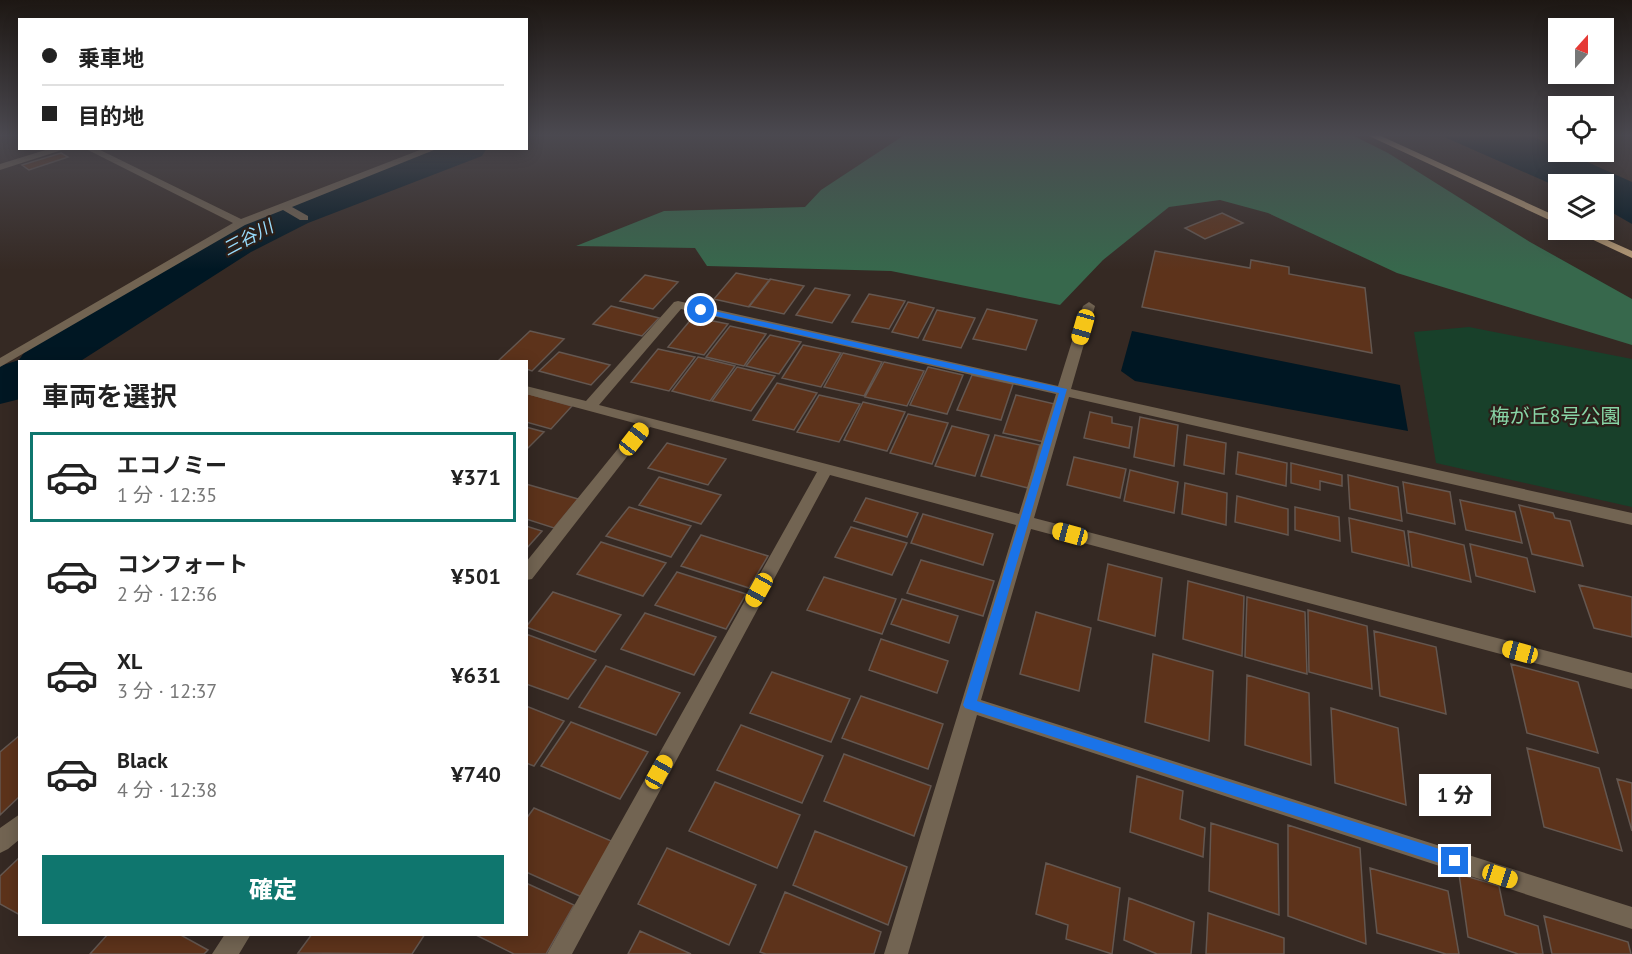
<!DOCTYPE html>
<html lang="ja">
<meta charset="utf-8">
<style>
body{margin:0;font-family:"PT Sans","Noto Sans JP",sans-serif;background:#f2f2f2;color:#222;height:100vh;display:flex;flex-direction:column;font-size:22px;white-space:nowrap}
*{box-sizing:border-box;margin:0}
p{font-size:20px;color:#767676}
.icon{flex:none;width:33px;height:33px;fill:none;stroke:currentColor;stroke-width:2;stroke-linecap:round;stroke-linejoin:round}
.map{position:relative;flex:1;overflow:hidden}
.details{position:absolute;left:18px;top:360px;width:510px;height:576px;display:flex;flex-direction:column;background:#fff;border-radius:0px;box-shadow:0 3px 15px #0003}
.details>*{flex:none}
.banner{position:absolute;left:18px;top:18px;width:510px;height:132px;border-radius:0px;box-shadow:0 3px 15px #0003;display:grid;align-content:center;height:132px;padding:0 24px;background:#fff}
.needle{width:39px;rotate:21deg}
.buttons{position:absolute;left:1548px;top:18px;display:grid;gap:12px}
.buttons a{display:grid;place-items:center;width:66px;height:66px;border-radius:0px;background:#fff;box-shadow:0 3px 15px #0003;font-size:30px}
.end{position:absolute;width:27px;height:27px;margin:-14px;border:8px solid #1a73e8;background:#fff;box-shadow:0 0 0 3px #fff}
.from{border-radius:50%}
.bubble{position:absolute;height:42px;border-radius:0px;background:#fff;box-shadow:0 3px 15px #0003;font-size:20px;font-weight:800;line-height:42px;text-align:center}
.car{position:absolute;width:18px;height:36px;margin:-18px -9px;border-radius:8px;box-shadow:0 0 4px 2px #0007;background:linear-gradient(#f5c518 24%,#345 0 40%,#f5c518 0 76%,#345 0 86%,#f5c518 0)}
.banner b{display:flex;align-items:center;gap:21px;height:57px;font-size:22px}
.banner b+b{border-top:2px solid #e0e0e0}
.banner i{width:15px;height:15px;background:#222}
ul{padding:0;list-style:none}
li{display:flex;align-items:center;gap:18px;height:90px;margin:0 12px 9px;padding:0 12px;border:3px solid transparent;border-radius:0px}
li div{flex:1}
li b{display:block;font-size:22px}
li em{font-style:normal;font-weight:800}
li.active{border-color:#0f766e}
li>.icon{width:54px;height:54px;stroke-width:1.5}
h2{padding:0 24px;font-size:27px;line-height:72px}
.cta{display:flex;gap:12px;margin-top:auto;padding:12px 24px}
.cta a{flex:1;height:69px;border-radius:0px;background:#0f766e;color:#fff;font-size:24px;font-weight:800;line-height:69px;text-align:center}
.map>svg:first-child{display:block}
.green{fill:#18402a}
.forest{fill:#37684c}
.water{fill:#001723}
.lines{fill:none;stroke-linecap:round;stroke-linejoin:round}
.river{fill:#001723;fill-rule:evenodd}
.building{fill:#5d331b;stroke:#645750;stroke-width:1.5}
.minor{fill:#726452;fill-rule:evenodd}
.major{fill:#b79b76;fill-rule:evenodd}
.route{fill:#1a73e8}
.labels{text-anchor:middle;stroke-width:4.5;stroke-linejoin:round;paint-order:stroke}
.far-water-label{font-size:18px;font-style:italic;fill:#98dbfb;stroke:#2b1f19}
.park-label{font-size:20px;fill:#88d5a6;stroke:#2b1f19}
</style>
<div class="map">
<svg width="1632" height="954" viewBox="0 0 1632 954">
<rect width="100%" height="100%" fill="#352923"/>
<path class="green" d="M 1469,327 L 1632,359 L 1632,507 L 1436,463 L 1414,332 Z"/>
<path class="forest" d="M 903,136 L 1354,136 L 1388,153 L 1530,242 L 1632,299 L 1632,345 L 1397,273 L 1268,213 L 1220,200 L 1169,207 L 1103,260 L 1060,305 L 891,271 L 707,266 L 695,248 L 576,246 L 664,211 L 805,207 L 821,190 Z"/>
<path class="water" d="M 1442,136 L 1532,136 L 1558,148 L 1558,152 L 1565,152 L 1632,182 L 1632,224 L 1604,208 L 1604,184 L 1558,184 L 1558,187 Z
M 1132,331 L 1400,385 L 1408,431 L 1135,381 L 1121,371 Z"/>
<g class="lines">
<path class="river" d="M 434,148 L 487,148 L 482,156 L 308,223 L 251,252 L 79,362 L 20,362 L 20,399 L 0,404 L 0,366 L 19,360 L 25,351 L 221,234 L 280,205 Z"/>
</g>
<path class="building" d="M 61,153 L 68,157 L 29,170 L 22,165 Z
M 1222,213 L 1243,223 L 1205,239 L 1185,228 Z
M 1155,251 L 1250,268 L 1251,260 L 1289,267 L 1289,274 L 1365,288 L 1372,353 L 1142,307 Z
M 736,273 L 770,280 L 749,307 L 714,299 Z
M 645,275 L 678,282 L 653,309 L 620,301 Z
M 770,279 L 804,286 L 784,314 L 749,306 Z
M 815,288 L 850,295 L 832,323 L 796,315 Z
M 869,294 L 905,301 L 889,329 L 852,322 Z
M 908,302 L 934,308 L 918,338 L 892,332 Z
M 611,306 L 659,318 L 642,336 L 593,324 Z
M 987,309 L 1037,320 L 1026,350 L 973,339 Z
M 937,310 L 975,318 L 961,348 L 923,340 Z
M 693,317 L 728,324 L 704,355 L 668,347 Z
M 730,326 L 766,334 L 744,366 L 706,357 Z
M 530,331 L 564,339 L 532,371 L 526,369 L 526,362 L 497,362 Z
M 770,335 L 801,342 L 779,374 L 746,366 Z
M 803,345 L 841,353 L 821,387 L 782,378 Z
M 658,349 L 695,357 L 669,391 L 631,382 Z
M 559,352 L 610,365 L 591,385 L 539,371 Z
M 843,353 L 882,362 L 864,396 L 824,387 Z
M 698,357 L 735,366 L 710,401 L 672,391 Z
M 884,362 L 924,371 L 907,406 L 865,397 Z
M 737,367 L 775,376 L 751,411 L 712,401 Z
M 928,367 L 963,375 L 947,414 L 910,405 Z
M 972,375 L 1013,384 L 1001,420 L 957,410 Z
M 777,383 L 817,393 L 794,430 L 753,420 Z
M 526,393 L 572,406 L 551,429 L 526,422 Z
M 819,395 L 860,404 L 839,442 L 797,432 Z
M 1016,395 L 1059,405 L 1049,443 L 1003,433 Z
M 863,402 L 905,412 L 887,451 L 844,440 Z
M 1090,412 L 1112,417 L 1112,423 L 1132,427 L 1129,448 L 1084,438 Z
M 908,414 L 948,423 L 932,464 L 890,453 Z
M 1140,417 L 1178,425 L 1174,466 L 1134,457 Z
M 952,426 L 989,435 L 975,476 L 935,466 Z
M 526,427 L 544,432 L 526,450 Z
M 995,435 L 1040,445 L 1028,488 L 981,476 Z
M 1187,435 L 1226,443 L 1224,474 L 1184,465 Z
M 667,443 L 726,459 L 708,485 L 648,468 Z
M 1238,452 L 1287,463 L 1286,486 L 1236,474 Z
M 1074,457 L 1126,469 L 1120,498 L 1067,485 Z
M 1291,463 L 1342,475 L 1342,486 L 1320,481 L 1320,490 L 1291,483 Z
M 1130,470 L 1178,482 L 1174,513 L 1124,501 Z
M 1348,475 L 1398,487 L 1402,521 L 1350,509 Z
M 659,477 L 721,495 L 701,524 L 639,505 Z
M 1403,482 L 1450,492 L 1455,524 L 1407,513 Z
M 1185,483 L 1227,493 L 1226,525 L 1182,514 Z
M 526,484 L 578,499 L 554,528 L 526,519 Z
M 1237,496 L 1288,509 L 1288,535 L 1235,522 Z
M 866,498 L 918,513 L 907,537 L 854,521 Z
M 1460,500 L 1515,512 L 1522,543 L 1466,530 Z
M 1519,505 L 1553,513 L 1555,518 L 1570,521 L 1583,566 L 1532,554 Z
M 629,507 L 691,526 L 671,557 L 606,536 Z
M 1295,507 L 1339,517 L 1340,541 L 1295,530 Z
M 923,514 L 993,534 L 983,565 L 911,543 Z
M 1349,518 L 1404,531 L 1409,566 L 1352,552 Z
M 526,526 L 542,531 L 526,549 Z
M 851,527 L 907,543 L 892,575 L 835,557 Z
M 1408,531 L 1464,545 L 1471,582 L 1412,567 Z
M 701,535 L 768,556 L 749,588 L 681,566 Z
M 601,542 L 666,563 L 643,596 L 577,574 Z
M 1470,544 L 1527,558 L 1535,592 L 1476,576 Z
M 921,560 L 994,581 L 983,616 L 907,593 Z
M 1108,564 L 1162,578 L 1155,636 L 1098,620 Z
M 677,572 L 746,594 L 726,629 L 655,605 Z
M 824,577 L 896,599 L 882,634 L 807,610 Z
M 1188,581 L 1244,596 L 1242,656 L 1183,639 Z
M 1579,585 L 1632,597 L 1632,637 L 1594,628 Z
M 553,592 L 621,615 L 595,652 L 526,627 Z
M 1247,597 L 1305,612 L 1307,674 L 1245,657 Z
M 902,599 L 958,616 L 949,643 L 891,624 Z
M 1308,610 L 1367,626 L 1372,689 L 1309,672 Z
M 1036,612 L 1091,628 L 1079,691 L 1020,674 Z
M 645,613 L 716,637 L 694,675 L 621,649 Z
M 1374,631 L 1436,647 L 1446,714 L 1380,696 Z
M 526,634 L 596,660 L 568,699 L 526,684 Z
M 881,639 L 948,661 L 937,693 L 869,670 Z
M 1153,654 L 1213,671 L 1209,741 L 1145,722 Z
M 1511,664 L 1578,682 L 1598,753 L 1527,733 Z
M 606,666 L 680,693 L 656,735 L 579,707 Z
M 772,672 L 850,699 L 831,742 L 750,713 Z
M 1247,675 L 1309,693 L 1311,765 L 1245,745 Z
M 861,696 L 943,724 L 928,769 L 842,738 Z
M 526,706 L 564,721 L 534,766 L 526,763 Z
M 1331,708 L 1398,728 L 1406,805 L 1335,783 Z
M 571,722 L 648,752 L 620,799 L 541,766 Z
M 741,725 L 823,756 L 802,803 L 717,770 Z
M 20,735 L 20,796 L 0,815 L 0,752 Z
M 1527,748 L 1599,768 L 1622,851 L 1544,827 Z
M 844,754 L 931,786 L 914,836 L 824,801 Z
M 1137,776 L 1183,791 L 1180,819 L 1205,828 L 1203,857 L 1130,832 Z
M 1617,779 L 1632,783 L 1632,831 Z
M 715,782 L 800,815 L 777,868 L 689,831 Z
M 534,808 L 616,843 L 584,898 L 526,872 L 526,819 Z
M 1211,823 L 1278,844 L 1279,915 L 1209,891 Z
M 1288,825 L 1360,848 L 1366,944 L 1288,916 Z
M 815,831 L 907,867 L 888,925 L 793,885 Z
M 667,848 L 756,885 L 729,945 L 638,904 Z
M 20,857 L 20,915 L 0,904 L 0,876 Z
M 1046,863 L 1120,888 L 1112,954 L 1066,939 L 1068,925 L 1036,914 Z
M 1370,868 L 1448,891 L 1459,954 L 1446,954 L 1377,933 Z
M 1459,874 L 1499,886 L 1505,915 L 1538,926 L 1543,954 L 1518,954 L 1468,937 Z
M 526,883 L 574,905 L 546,954 L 514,954 L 474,934 L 526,934 Z
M 785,892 L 881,932 L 874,954 L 766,954 L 760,952 Z
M 1129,898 L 1194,922 L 1191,954 L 1157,954 L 1124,940 Z
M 1208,913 L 1284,938 L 1284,954 L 1206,954 Z
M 1544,916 L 1628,942 L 1631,954 L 1552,954 Z
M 640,931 L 691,954 L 628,954 Z
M 108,934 L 179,934 L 208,950 L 204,954 L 90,954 Z
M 312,934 L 425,934 L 412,954 L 298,953 Z"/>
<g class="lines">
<path class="minor" d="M 52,148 L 68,148 L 0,170 L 0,164 Z
M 84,148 L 96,148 L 241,219 L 425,148 L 439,148 L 292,207 L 308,216 L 308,220 L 300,220 L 283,210 L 245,225 L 0,367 L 0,358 L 233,223 Z
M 678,301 L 1058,386 L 1083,306 L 1089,302 L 1095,306 L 1071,389 L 1632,513 L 1632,525 L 1069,397 L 1034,518 L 1632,673 L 1632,689 L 1031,529 L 981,700 L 1632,907 L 1632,929 L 977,715 L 908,954 L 884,954 L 1016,525 L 830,475 L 572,954 L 547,954 L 817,472 L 650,427 L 532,579 L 526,580 L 526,562 L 638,424 L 526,394 L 526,386 L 586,401 L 674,302 ZM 681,309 L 1056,394 L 1019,514 L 599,405 Z
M 20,814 L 20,839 L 8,849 L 0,853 L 0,828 Z
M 225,934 L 251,934 L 239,954 L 212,954 Z"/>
<path class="major" d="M 1369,136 L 1381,136 L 1558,217 L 1558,224 Z
M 1572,230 L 1585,230 L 1632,251 L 1632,258 Z"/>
</g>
<linearGradient id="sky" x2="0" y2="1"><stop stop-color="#1d1713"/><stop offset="0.5" stop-color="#4b4950"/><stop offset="1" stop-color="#4b4950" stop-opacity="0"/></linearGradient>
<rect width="1632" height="270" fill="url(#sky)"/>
<path class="route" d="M 701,308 L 1067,389 L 977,701 L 1455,854 L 1460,856 L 1462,861 L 1460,866 L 1455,868 L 965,708 L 963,705 L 1059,393 L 698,312 L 697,310 Z"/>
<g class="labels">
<g class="far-water-label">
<text transform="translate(248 238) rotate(-28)" y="6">三谷川</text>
</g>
<g class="park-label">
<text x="1555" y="423">梅が丘8号公園</text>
</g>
</g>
</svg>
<div class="buttons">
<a><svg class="needle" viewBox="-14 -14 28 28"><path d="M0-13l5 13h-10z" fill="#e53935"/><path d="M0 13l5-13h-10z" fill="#767676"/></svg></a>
<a><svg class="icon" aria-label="locate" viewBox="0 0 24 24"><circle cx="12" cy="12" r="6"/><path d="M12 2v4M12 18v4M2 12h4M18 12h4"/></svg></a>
<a><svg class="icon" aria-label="layers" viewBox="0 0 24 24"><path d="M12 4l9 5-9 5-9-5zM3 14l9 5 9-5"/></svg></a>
</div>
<i class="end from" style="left:701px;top:310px"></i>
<i class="end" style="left:1455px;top:861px"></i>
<div class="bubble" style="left:1419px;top:774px;width:72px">1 分</div>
<i class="car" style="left:1083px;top:327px;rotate:196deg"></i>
<i class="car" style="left:634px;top:439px;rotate:38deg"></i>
<i class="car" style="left:1070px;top:534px;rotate:285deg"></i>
<i class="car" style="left:759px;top:590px;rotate:209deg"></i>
<i class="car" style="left:1520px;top:652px;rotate:285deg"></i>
<i class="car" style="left:659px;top:772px;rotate:29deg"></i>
<i class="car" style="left:1500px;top:876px;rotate:108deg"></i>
<div class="banner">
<b><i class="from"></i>乗車地</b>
<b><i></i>目的地</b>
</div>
<section class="details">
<h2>車両を選択</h2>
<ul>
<li class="active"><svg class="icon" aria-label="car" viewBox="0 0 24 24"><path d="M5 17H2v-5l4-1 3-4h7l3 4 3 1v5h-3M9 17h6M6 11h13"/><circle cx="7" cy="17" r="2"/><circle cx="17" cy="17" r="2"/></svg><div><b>エコノミー</b><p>1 分 · 12:35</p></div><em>¥371</em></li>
<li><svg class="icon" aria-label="car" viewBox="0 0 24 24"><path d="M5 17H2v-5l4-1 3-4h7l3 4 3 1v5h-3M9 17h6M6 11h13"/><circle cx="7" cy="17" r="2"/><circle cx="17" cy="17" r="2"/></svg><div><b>コンフォート</b><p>2 分 · 12:36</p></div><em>¥501</em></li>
<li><svg class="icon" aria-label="car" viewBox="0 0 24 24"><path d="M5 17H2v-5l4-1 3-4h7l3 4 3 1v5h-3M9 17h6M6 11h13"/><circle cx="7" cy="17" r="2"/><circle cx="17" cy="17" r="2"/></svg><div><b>XL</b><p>3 分 · 12:37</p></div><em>¥631</em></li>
<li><svg class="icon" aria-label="car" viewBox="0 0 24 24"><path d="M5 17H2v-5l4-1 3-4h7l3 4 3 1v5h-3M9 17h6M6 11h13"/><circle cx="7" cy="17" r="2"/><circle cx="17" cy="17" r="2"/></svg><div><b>Black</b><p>4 分 · 12:38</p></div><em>¥740</em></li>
</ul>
<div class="cta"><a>確定</a></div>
</section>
</div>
